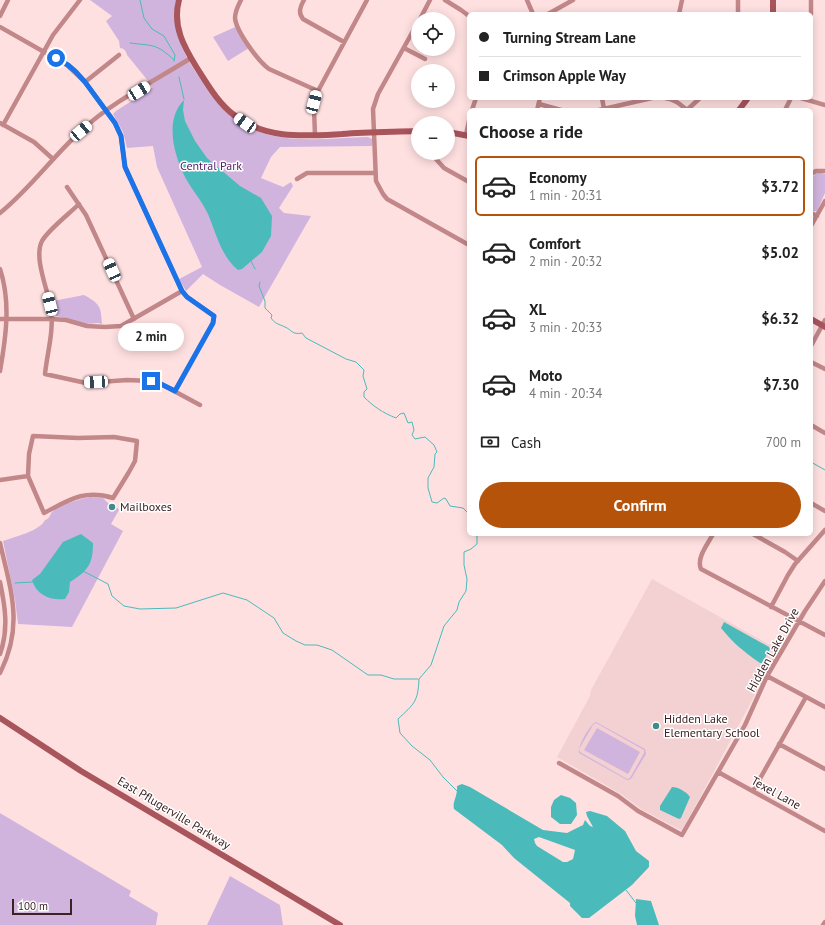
<!DOCTYPE html>
<meta charset="utf-8">
<style>
body{margin:0;font-family:"PT Sans",sans-serif;background:#f2f2f2;color:#222;height:100vh;display:flex;flex-direction:column;font-size:15px;white-space:nowrap}
*{box-sizing:border-box;margin:0}
p{font-size:13px;color:#767676}
.icon{flex:none;width:22px;height:22px;fill:none;stroke:currentColor;stroke-width:2;stroke-linecap:round;stroke-linejoin:round}
.map{position:relative;flex:1;overflow:hidden}
.side{position:absolute;left:467px;top:108px;width:346px;height:428px;display:flex;flex-direction:column;background:#fff;border-radius:6px;box-shadow:0 2px 10px #0003}
.side>*{flex:none}
.top-card{position:absolute;left:467px;top:12px;width:346px;height:88px;border-radius:6px;box-shadow:0 2px 10px #0003;display:grid;align-content:center;height:88px;padding:0 12px;background:#fff}
.tools{position:absolute;left:411px;top:12px;display:grid;gap:8px}
.tools a{display:grid;place-items:center;width:44px;height:44px;border-radius:50%;background:#fff;box-shadow:0 2px 10px #0003;font-size:20px}
.scale{position:absolute;left:12px;bottom:10px;width:60px;box-sizing:border-box;padding-left:4px;border:2px solid #3d2223;border-top:0;font-size:11px;line-height:14px;white-space:nowrap;color:#3d2223;-webkit-text-stroke:3px #fff;paint-order:stroke}
.end{position:absolute;width:18px;height:18px;margin:-9px;border:5px solid #1a73e8;background:#fff;box-shadow:0 0 0 2px #fff}
.from{border-radius:50%}
.bubble{position:absolute;height:28px;border-radius:14px;background:#fff;box-shadow:0 2px 10px #0003;font-size:13px;font-weight:700;line-height:28px;text-align:center}
.car{position:absolute;width:12px;height:24px;margin:-12px -6px;border-radius:5px;box-shadow:0 0 3px 1px #0007;background:linear-gradient(#fff 24%,#345 0 40%,#fff 0 76%,#345 0 86%,#fff 0)}
.top-card b{display:flex;align-items:center;gap:14px;height:38px;font-size:15px}
.top-card b+b{border-top:1px solid #e0e0e0}
.top-card i{width:10px;height:10px;background:#222}
ul{padding:0;list-style:none}
li{display:flex;align-items:center;gap:12px;height:60px;margin:0 8px 6px;padding:0 4px;border:2px solid transparent;border-radius:6px}
li div{flex:1}
li b{display:block;font-size:15px}
li em{font-style:normal;font-weight:700}
li.selected{border-color:#b45309}
li>.icon{width:36px;height:36px;stroke-width:1.5}
h2{padding:0 12px;font-size:18px;line-height:48px}
.pay{display:flex;align-items:center;gap:10px;height:44px;padding:0 12px;font-size:15px}
.pay p{margin-inline-start:auto}
.action{display:flex;gap:8px;margin-top:auto;padding:8px 12px}
.action a{flex:1;height:46px;border-radius:24px;background:#b45309;color:#fff;font-size:16px;font-weight:700;line-height:46px;text-align:center}
.map>svg:first-child{display:block}
.built{fill:#f3d1d2}
.green{fill:#d1b4dd;fill-rule:evenodd}
.water{fill:#4ababb;fill-rule:evenodd}
.lines{fill:none;stroke-linecap:round;stroke-linejoin:round}
.stream{stroke:#4ababb;stroke-width:1}
.street{stroke:#c18789;stroke-width:4.5}
.secondary{stroke:#a8555c;stroke-width:6}
.route{stroke:#1a73e8;stroke-width:5}
.poi-dot{fill:#438b8b;stroke:#fff;stroke-width:1.5}
.labels{text-anchor:middle;stroke-width:3;stroke-linejoin:round;paint-order:stroke}
.park-label{font-size:12px;fill:#58216b;stroke:#fff}
.poi-label{font-size:12px;fill:#3d2223;stroke:#fff;text-anchor:start}
.street-label{font-size:12px;fill:#3d2223;stroke:#fff}
</style>
<div class="map">
<svg width="825" height="925" viewBox="0 0 825 925">
<rect width="100%" height="100%" fill="#ffe0e1"/>
<path class="built" d="M 652,579 L 779,650 L 682,831 L 641,809 L 621,794 L 557,757 L 590,696 L 591,690 Z"/>
<path class="green" d="M 90,0 L 176,0 C 171,27 181,49 195,71 C 204,84 212,99 224,110 C 263,149 319,138 368,137 L 372,139 L 372,146 L 280,147 L 271,157 L 261,178 L 283,187 L 291,182 L 293,186 L 279,208 L 284,213 L 311,216 L 259,307 L 220,285 L 203,274 L 186,291 L 179,279 L 202,267 L 157,167 L 153,146 L 127,148 L 123,132 L 113,114 L 116,111 L 153,87 L 127,55 C 126,51 124,48 120,48 L 119,41 L 106,21 L 112,16 Z
M 235,27 L 249,48 L 228,61 L 213,37 Z
M 817,173 L 821,173 L 825,174 L 825,193 L 817,211 L 813,211 L 811,210 L 811,178 Z
M 84,295 C 100,304 101,306 102,324 L 98,323 L 87,324 L 56,316 L 54,314 L 53,301 Z
M 91,497 L 103,498 L 109,504 L 115,504 L 119,510 L 111,524 L 123,531 L 72,627 L 18,624 L 15,600 L 3,541 C 14,537 40,531 45,520 C 51,518 49,514 53,511 C 60,505 82,498 91,497 Z
M 596,722 L 645,749 L 646,754 L 631,779 L 627,780 L 579,753 C 577,747 590,724 596,722 ZM 596,723 L 644,750 L 644,753 L 630,778 L 627,779 L 580,752 L 579,749 L 593,725 Z
M 597,728 L 640,752 L 628,774 L 584,750 Z
M 0,813 L 131,891 L 129,896 L 158,913 L 156,925 L 0,925 Z
M 230,876 L 280,905 L 283,925 L 207,925 Z"/>
<path class="water" d="M 184,100 L 183,110 L 185,121 L 195,141 L 207,158 L 240,186 L 261,198 L 272,216 L 271,236 L 262,252 L 242,269 L 238,270 C 221,256 216,233 208,214 C 202,201 192,190 185,177 C 174,155 164,120 184,100 Z
M 81,534 L 93,543 C 93,564 88,571 70,582 L 69,592 L 65,599 C 51,601 36,595 32,580 L 40,574 L 63,542 Z
M 724,622 L 769,647 L 770,649 L 762,663 L 760,663 C 743,651 734,644 721,628 Z
M 462,784 L 470,787 L 543,830 L 567,833 L 583,825 L 585,820 L 590,826 L 593,827 L 587,816 L 586,812 L 590,811 L 607,816 L 625,831 L 636,851 L 649,861 L 649,867 L 632,885 L 589,918 L 582,918 L 570,906 L 570,903 L 514,858 L 502,845 L 454,809 C 452,802 458,796 457,786 ZM 539,837 L 575,850 L 573,859 L 567,862 L 563,862 L 537,846 L 535,843 L 534,839 Z
M 672,787 C 678,787 687,792 690,797 L 681,818 L 679,819 L 660,810 L 660,806 Z
M 561,795 L 570,798 L 576,803 L 577,815 L 571,824 L 560,824 L 551,817 L 551,807 L 554,800 Z
M 636,899 L 651,901 L 659,925 L 637,925 L 635,916 Z"/>
<g class="lines">
<path class="stream" d="M 140,0 L 144,18 L 152,29 L 164,36 L 175,55 L 174,61
M 130,43 C 153,46 156,43 174,60
M 179,77 L 184,99
M 251,261 L 255,269
M 260,282 L 259,286 L 265,301 L 265,308 L 272,315 L 271,318 C 275,324 279,324 285,327 C 292,330 292,335 302,333 L 306,338 L 346,359 L 356,362 L 364,370 L 363,376 L 367,389 L 364,392 L 364,397 C 373,406 383,413 396,418 L 400,414 L 404,413 L 408,423 L 412,422 L 414,430 L 412,435 L 415,439 L 425,437 L 434,445 L 437,452 L 435,454 L 434,467 L 428,478 L 428,488 L 432,502 L 437,503 L 444,498 L 446,499 L 450,506 L 463,508 L 469,514
M 811,462 L 825,470
M 83,571 L 108,584 L 112,596 L 124,606 L 140,609 L 176,608 L 223,593 L 247,600 L 274,618 L 283,633 L 296,641 L 305,645 L 317,645 L 332,650 L 368,675 L 381,675 L 394,679 L 418,679
M 15,583 L 33,582
M 457,791 L 443,777 L 430,760 L 412,746 L 400,733 L 398,719 C 414,704 418,702 419,679 L 431,665 L 444,626 L 457,610 L 459,602 L 466,591 L 467,579 L 464,565 L 464,552 L 471,549 L 477,544 L 477,536 L 471,534
M 626,890 L 636,903"/>
<path class="street" d="M 241,0 C 238,6 235,11 235,18 C 236,31 258,61 269,69 L 318,91
M 304,0 C 300,7 298,13 303,19 L 344,42
M 445,0 L 461,10 L 469,16
M 527,0 L 533,14
M 811,0 L 811,14
M 548,14 L 573,0
M 679,14 L 682,0
M 738,14 L 738,0
M 0,16 L 8,0
M 420,19 L 430,0
M 418,22 L 378,94 L 373,109 L 376,181 L 383,194 L 387,199 L 469,245
M 0,27 L 67,65 L 85,82 L 115,123 L 121,136 L 125,167 L 182,291 L 187,297 L 214,316 L 213,323 L 175,391
M 404,48 L 425,59
M 85,82 L 119,55
M 602,98 L 604,109
M 665,98 C 674,99 680,104 687,110
M 801,98 L 825,105
M 539,104 L 561,110
M 472,110 L 476,98
M 537,110 L 540,98
M 599,110 L 652,98
M 687,110 L 700,98
M 785,110 L 791,98
M 0,123 L 34,142 L 53,159
M 3,125 L 53,35 L 80,0
M 315,135 L 314,109 L 318,91 L 367,0
M 466,135 L 469,121
M 436,159 L 444,168 L 469,182
M 811,174 L 816,171 L 825,171
M 297,179 L 307,173 L 375,173
M 67,187 L 86,215 L 134,319
M 79,204 C 69,214 48,230 42,241 C 33,258 49,292 51,310 C 54,331 47,354 45,374 L 86,383 L 127,380 L 151,381 L 161,384 L 200,405
M 0,213 C 30,189 53,156 82,130 C 112,102 156,80 191,58
M 811,213 L 817,216
M 811,226 L 825,201
M 0,269 C 11,302 6,337 0,371
M 0,319 L 52,319 L 66,320 L 87,326 L 105,327 L 121,326 L 182,291
M 811,346 L 825,320
M 811,362 L 825,369
M 811,425 L 825,433
M 33,436 L 78,438 L 114,437 L 137,441 L 135,461 L 129,472 L 113,498 C 84,489 69,500 44,513 L 28,476 L 29,454 Z
M 0,480 L 28,476
M 811,503 L 825,511
M 713,534 C 708,544 696,558 701,569 L 825,635
M 753,534 L 785,552 L 798,561
M 0,543 C 11,591 24,626 0,673
M 0,582 C 5,606 9,629 0,654
M 771,607 L 788,575 L 795,564 L 825,530
M 767,676 L 825,707
M 779,744 L 825,769
M 559,763 L 618,796 L 638,811 L 682,835 L 745,725 L 767,676 L 805,611 L 825,581
M 718,772 L 825,831
M 753,791 L 806,697
M 823,925 L 825,922"/>
<path class="secondary" d="M 179,0 C 172,26 184,47 197,68 C 208,85 218,103 234,115 C 266,140 305,136 342,134 C 367,132 393,132 418,131
M 773,0 L 773,14
M 739,110 L 748,98
M 448,132 L 469,136
M 811,319 L 825,327
M 0,718 L 81,771 L 340,925"/>
</g>
<g class="lines">
<path class="route" d="M 56,58 L 68,65 L 76,72 L 85,82 L 115,123 L 121,136 L 125,167 L 182,291 L 187,297 L 214,316 L 213,323 L 175,391 L 161,384 L 151,381"/>
</g>
<g class="poi-dot">
<circle cx="112" cy="507" r="4"/>
<circle cx="656" cy="726" r="4"/>
</g>
<g class="labels">
<g class="park-label">
<text x="211" y="170">Central Park</text>
</g>
<g class="poi-label">
<text x="120" y="511">Mailboxes</text>
<text x="664" y="723">Hidden Lake<tspan x="664" dy="14">Elementary School</tspan></text>
</g>
<g class="street-label">
<text transform="translate(773 650) rotate(-61)" y="4">Hidden Lake Drive</text>
<text transform="translate(776 793) rotate(29)" y="4">Texel Lane</text>
<text transform="translate(174 813) rotate(31)" y="4">East Pflugerville Parkway</text>
</g>
</g>
</svg>
<div class="tools">
<a><svg class="icon" aria-label="locate" viewBox="0 0 24 24"><circle cx="12" cy="12" r="6"/><path d="M12 2v4M12 18v4M2 12h4M18 12h4"/></svg></a>
<a>+</a>
<a>−</a>
</div>
<div class="scale">100 m</div>
<i class="end from" style="left:56px;top:58px"></i>
<i class="end" style="left:151px;top:381px"></i>
<div class="bubble" style="left:118px;top:323px;width:66px">2 min</div>
<i class="car" style="left:139px;top:91px;rotate:58deg"></i>
<i class="car" style="left:314px;top:102px;rotate:15deg"></i>
<i class="car" style="left:245px;top:123px;rotate:305deg"></i>
<i class="car" style="left:81px;top:131px;rotate:50deg"></i>
<i class="car" style="left:112px;top:270px;rotate:336deg"></i>
<i class="car" style="left:50px;top:304px;rotate:346deg"></i>
<i class="car" style="left:96px;top:382px;rotate:267deg"></i>
<div class="top-card">
<b><i class="from"></i>Turning Stream Lane</b>
<b><i></i>Crimson Apple Way</b>
</div>
<section class="side">
<h2>Choose a ride</h2>
<ul>
<li class="selected"><svg class="icon" aria-label="car" viewBox="0 0 24 24"><path d="M5 17H2v-5l4-1 3-4h7l3 4 3 1v5h-3M9 17h6M6 11h13"/><circle cx="7" cy="17" r="2"/><circle cx="17" cy="17" r="2"/></svg><div><b>Economy</b><p>1 min · 20:31</p></div><em>$3.72</em></li>
<li><svg class="icon" aria-label="car" viewBox="0 0 24 24"><path d="M5 17H2v-5l4-1 3-4h7l3 4 3 1v5h-3M9 17h6M6 11h13"/><circle cx="7" cy="17" r="2"/><circle cx="17" cy="17" r="2"/></svg><div><b>Comfort</b><p>2 min · 20:32</p></div><em>$5.02</em></li>
<li><svg class="icon" aria-label="car" viewBox="0 0 24 24"><path d="M5 17H2v-5l4-1 3-4h7l3 4 3 1v5h-3M9 17h6M6 11h13"/><circle cx="7" cy="17" r="2"/><circle cx="17" cy="17" r="2"/></svg><div><b>XL</b><p>3 min · 20:33</p></div><em>$6.32</em></li>
<li><svg class="icon" aria-label="car" viewBox="0 0 24 24"><path d="M5 17H2v-5l4-1 3-4h7l3 4 3 1v5h-3M9 17h6M6 11h13"/><circle cx="7" cy="17" r="2"/><circle cx="17" cy="17" r="2"/></svg><div><b>Moto</b><p>4 min · 20:34</p></div><em>$7.30</em></li>
</ul>
<div class="pay"><svg class="icon" aria-label="cash" viewBox="0 0 24 24"><path d="M3 7h18v10H3z"/><circle cx="12" cy="12" r="2"/></svg>Cash<p>700 m</p></div>
<div class="action"><a>Confirm</a></div>
</section>
</div>
